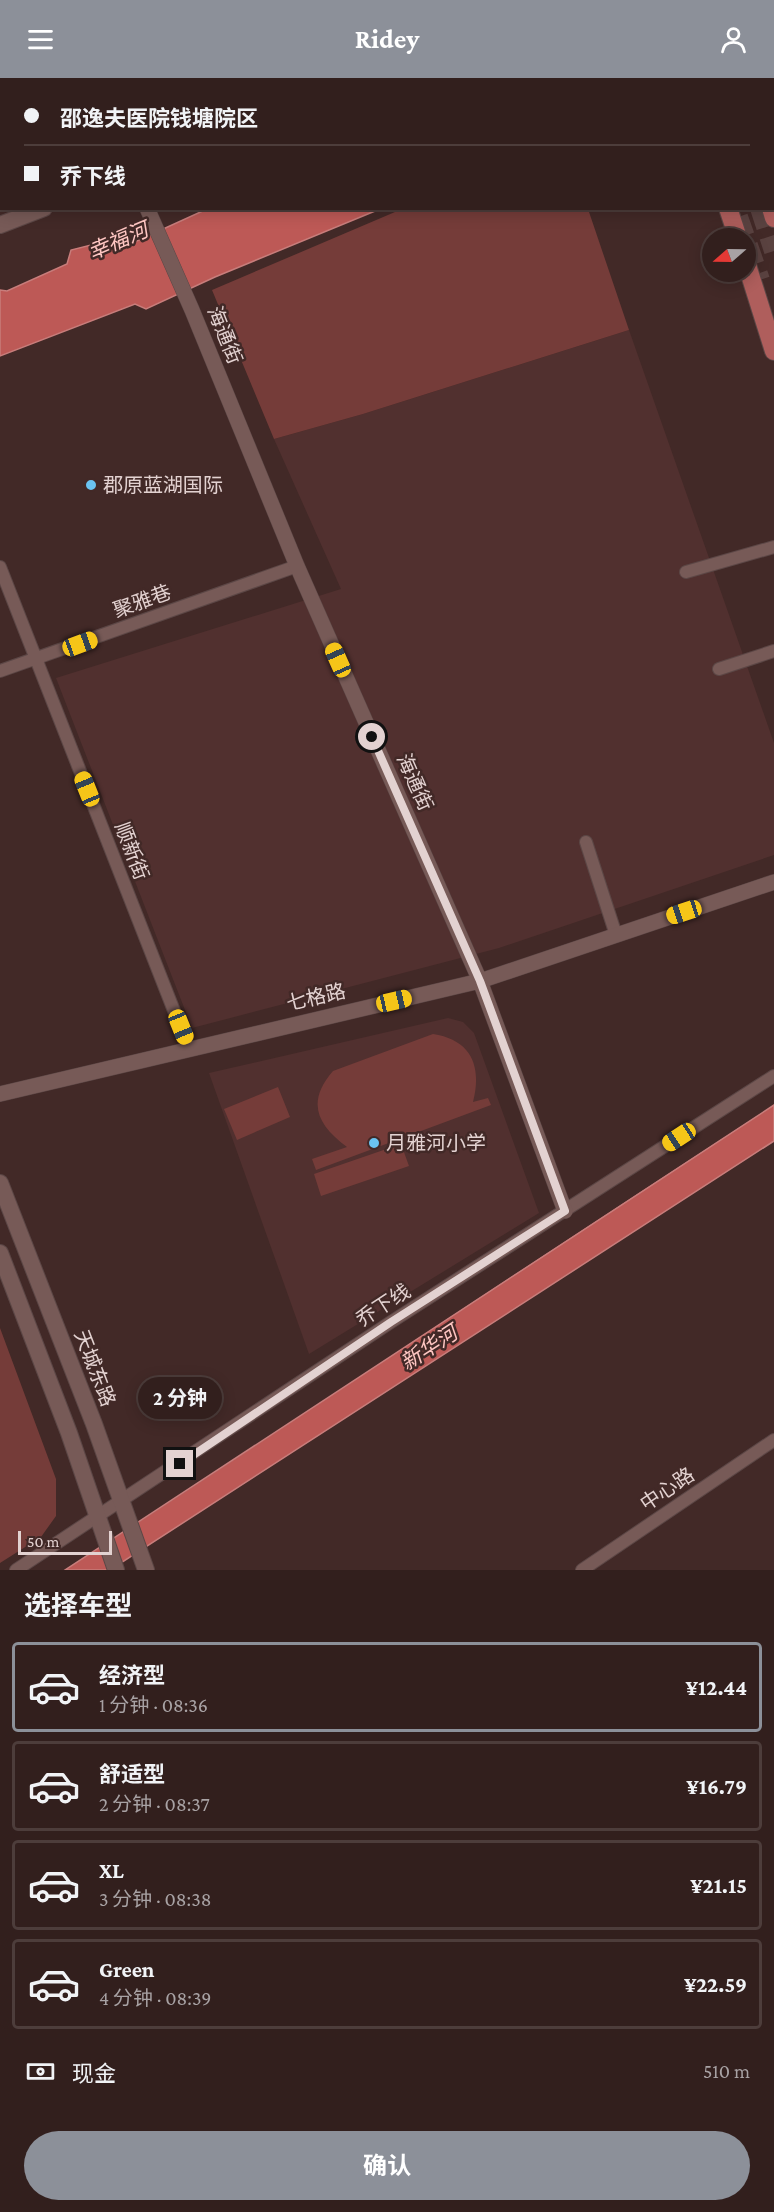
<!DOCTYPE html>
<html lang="zh">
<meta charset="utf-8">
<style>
body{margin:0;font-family:"Crimson Pro","Noto Sans SC",serif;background:#3d2c2a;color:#f1f3f6;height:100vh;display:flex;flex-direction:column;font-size:22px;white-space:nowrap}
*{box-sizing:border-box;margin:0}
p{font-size:20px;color:#a8a2a4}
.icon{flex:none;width:33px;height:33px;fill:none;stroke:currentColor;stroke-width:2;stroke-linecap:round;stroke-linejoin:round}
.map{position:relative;height:1492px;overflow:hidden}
.side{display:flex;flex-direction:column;background:#321f1d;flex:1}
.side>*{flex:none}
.hud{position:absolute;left:0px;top:0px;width:774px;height:132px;box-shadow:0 3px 15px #0003,0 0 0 2px #4d3d3b;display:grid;align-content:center;height:132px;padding:0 24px;background:#321f1d}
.needle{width:39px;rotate:250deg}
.buttons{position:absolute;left:702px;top:150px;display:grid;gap:12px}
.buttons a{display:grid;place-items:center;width:54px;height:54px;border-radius:50%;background:#321f1d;box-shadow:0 3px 15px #0003,0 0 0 2px #4d3d3b;font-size:30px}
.scale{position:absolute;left:18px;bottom:15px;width:94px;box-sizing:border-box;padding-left:6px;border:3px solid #e3d2d1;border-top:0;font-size:16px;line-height:21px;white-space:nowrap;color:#e3d2d1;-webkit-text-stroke:4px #422927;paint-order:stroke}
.end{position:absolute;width:27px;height:27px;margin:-14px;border:8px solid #e3d2d1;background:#111;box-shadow:0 0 0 3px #111}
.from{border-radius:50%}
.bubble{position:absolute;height:42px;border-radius:21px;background:#321f1d;box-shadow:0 3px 15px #0003,0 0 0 2px #4d3d3b;font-size:20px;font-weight:700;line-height:42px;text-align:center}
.car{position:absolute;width:18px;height:36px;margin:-18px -9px;border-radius:8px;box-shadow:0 0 4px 2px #0007;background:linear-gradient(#f5c518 24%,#345 0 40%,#f5c518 0 76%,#345 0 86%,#f5c518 0)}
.hud b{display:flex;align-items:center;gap:21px;height:57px;font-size:22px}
.hud b+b{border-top:2px solid #4d3d3b}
.hud i{width:15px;height:15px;background:#f1f3f6}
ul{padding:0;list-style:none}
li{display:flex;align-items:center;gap:18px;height:90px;margin:0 12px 9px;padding:0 12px;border:3px solid #4d3d3b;border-radius:6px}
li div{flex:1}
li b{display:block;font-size:22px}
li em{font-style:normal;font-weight:700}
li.current{border-color:#8c9099}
li>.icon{width:54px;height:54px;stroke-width:1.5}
h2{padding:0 24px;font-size:27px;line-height:72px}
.pay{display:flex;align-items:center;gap:15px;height:66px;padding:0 24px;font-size:22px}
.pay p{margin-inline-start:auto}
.primary-button{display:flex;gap:12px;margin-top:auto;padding:12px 24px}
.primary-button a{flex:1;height:69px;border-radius:36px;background:#8c9099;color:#fff;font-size:24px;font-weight:700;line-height:69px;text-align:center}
header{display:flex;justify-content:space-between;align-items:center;height:78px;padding:0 24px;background:#8c9099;color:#fff;font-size:27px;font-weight:700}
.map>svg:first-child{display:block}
.built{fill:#51302f}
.green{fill:#753c39}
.water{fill:#bd5956;stroke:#c87d7b;stroke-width:1.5}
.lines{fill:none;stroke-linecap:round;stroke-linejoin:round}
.trunk-tunnel{stroke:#5a4240;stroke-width:20;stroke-dasharray:20 10;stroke-linecap:butt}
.minor-casing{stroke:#5c4746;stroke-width:14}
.tertiary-casing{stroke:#5c4746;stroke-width:16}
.secondary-casing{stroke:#5c4746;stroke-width:18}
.primary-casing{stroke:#5c4746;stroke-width:20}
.minor{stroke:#775a57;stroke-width:12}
.tertiary{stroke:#775a57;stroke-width:15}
.secondary{stroke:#775a57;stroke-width:16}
.primary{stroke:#af5e5c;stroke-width:18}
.route{stroke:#e3d2d1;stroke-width:8}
.poi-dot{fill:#6ac3f1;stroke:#422927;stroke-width:2}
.labels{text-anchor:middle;stroke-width:5;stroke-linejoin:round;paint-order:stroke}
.street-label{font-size:20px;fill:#e3d2d1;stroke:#422927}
.poi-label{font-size:20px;fill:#e3d2d1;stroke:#422927;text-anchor:start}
.water-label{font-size:21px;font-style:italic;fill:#ffc7c3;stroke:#422927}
</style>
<header><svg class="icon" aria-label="menu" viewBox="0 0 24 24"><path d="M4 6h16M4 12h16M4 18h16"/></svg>Ridey<svg class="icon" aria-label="person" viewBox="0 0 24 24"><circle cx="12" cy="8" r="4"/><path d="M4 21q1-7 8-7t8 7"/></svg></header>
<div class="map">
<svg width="774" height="1492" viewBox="0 0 774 1492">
<rect width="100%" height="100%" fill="#422927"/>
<path class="built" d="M 629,252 L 774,665 L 774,777 L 499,870 L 192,950 L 56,600 L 341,511 L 274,361 L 363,336 Z
M 448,940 L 463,944 L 474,955 L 539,1135 L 309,1276 L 209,995 Z"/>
<path class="green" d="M 402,131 L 588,131 L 629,252 L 363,336 L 274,361 L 212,212 Z
M 433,956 C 472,962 482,989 473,1024 L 488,1020 L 491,1027 L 316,1092 L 312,1081 L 347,1069 C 317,1047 306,1024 333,993 Z
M 278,1009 L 290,1039 L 237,1062 L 224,1031 Z
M 401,1066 L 409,1088 L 321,1118 L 314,1096 Z
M 0,1250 L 56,1401 L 56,1438 L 41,1459 L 0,1485 Z"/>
<path class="water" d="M 207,131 L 380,131 L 215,199 L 146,231 L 135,226 L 0,278 L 0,212 L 7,213 L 67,186 L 71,172 L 103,164 L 117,168 L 128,167 Z
M 774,1027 L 774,1063 L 110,1492 L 65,1492 C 303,1338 537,1180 774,1027 Z"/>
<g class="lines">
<path class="trunk-tunnel" d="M 717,0 L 717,2
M 760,130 L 774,173
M 738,139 L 760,202"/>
<g class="minor-casing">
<path id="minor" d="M 0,489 L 189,971
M 686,494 L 774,469
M 719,591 L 774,573
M 0,593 L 297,488
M 586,764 L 616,857
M 16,1492 L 391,1244 L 774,998
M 582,1492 L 774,1362"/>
</g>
<g class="tertiary-casing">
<path id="tertiary" d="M 88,0 L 88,2
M 147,130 L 192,232 L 297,488 L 480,903 L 565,1133
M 0,1016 L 480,903 L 774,804"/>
</g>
<g class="secondary-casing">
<path id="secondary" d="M 285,2 L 289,0
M 343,2 L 346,0
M 0,121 L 2,120
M 0,147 L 44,130
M 0,1105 L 94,1346 L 146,1492
M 0,1175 L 69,1355 L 116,1492"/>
</g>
<g class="primary-casing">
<path id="primary" d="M 687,0 L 687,2
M 728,0 L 729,2
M 728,130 L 738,160
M 771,130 L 774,140
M 746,184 L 774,273"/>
</g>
<use href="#minor" class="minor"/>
<use href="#tertiary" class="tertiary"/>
<use href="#secondary" class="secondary"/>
<use href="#primary" class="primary"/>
</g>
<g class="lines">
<path class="route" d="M 180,1386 L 391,1244 L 565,1133 L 480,903 L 372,659"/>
</g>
<g class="poi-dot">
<circle cx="91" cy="407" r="6"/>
<circle cx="374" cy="1065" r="6"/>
</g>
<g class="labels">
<g class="street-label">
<text transform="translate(225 257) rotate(68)" y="7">海通街</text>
<text transform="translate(142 523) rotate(-20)" y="7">聚雅巷</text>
<text transform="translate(415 704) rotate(66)" y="7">海通街</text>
<text transform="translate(132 773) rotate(69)" y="7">顺新街</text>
<text transform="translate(316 919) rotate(-13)" y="7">七格路</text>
<text transform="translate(383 1227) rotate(-33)" y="7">乔下线</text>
<text transform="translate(95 1290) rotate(69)" y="7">天城东路</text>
<text transform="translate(667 1411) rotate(-34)" y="7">中心路</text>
</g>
<g class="poi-label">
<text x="103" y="414">郡原蓝湖国际</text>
<text x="386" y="1072">月雅河小学</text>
</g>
<g class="water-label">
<text transform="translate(118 163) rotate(-23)" y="7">幸福河</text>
<text transform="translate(429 1270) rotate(-33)" y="7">新华河</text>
</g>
</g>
</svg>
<div class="buttons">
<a><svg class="needle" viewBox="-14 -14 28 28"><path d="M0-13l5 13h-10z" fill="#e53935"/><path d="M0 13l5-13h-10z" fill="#a8a2a4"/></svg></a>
</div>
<div class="scale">50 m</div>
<i class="end from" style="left:372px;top:659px"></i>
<i class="end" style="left:180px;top:1386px"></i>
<div class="bubble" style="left:138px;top:1299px;width:84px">2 分钟</div>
<i class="car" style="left:80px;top:566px;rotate:70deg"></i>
<i class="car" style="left:338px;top:582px;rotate:336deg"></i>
<i class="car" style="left:87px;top:711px;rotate:338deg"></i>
<i class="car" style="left:684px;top:834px;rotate:252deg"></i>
<i class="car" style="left:394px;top:923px;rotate:77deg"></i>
<i class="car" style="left:181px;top:949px;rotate:158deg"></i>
<i class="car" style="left:679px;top:1059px;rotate:237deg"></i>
<div class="hud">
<b><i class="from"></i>邵逸夫医院钱塘院区</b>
<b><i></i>乔下线</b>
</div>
</div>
<section class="side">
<h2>选择车型</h2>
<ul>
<li class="current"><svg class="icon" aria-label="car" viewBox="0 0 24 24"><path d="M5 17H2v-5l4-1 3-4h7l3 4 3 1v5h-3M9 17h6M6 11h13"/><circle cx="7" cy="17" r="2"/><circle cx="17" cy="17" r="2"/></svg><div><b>经济型</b><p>1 分钟 · 08:36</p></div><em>¥12.44</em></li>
<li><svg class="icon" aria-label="car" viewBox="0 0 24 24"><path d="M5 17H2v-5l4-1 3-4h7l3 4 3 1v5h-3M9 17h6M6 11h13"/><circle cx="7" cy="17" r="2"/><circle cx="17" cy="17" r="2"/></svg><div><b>舒适型</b><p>2 分钟 · 08:37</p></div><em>¥16.79</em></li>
<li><svg class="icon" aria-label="car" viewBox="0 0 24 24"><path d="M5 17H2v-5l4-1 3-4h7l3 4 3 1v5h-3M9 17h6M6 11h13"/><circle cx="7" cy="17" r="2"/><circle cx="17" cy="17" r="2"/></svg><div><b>XL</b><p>3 分钟 · 08:38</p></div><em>¥21.15</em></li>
<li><svg class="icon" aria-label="car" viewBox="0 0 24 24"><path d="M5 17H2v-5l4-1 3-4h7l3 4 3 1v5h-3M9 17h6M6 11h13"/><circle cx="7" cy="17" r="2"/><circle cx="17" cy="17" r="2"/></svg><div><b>Green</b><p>4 分钟 · 08:39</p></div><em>¥22.59</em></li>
</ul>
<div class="pay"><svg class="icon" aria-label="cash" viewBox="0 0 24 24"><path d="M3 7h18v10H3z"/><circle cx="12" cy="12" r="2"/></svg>现金<p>510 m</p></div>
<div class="primary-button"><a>确认</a></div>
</section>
